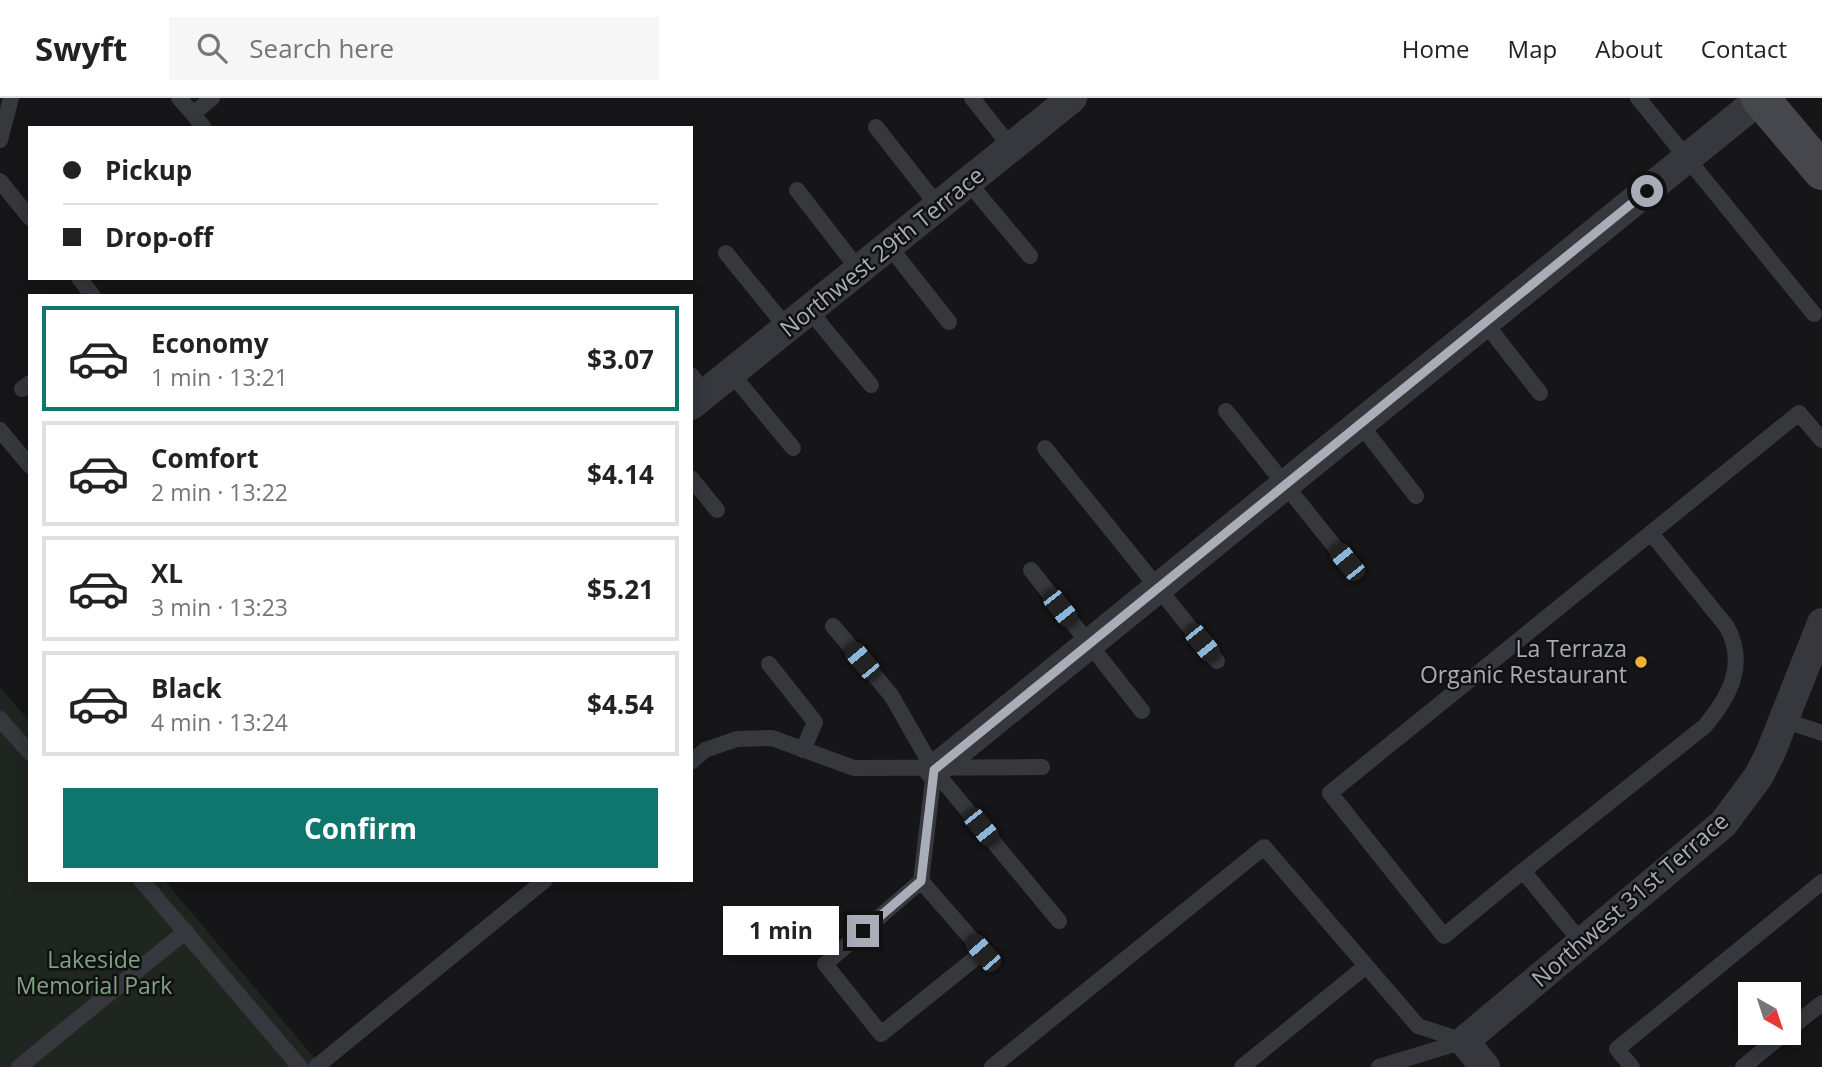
<!DOCTYPE html>
<meta charset="utf-8">
<style>
body{margin:0;font-family:"Open Sans",sans-serif;background:#f6f6f6;color:#222;height:100vh;display:flex;flex-direction:column;font-size:26px;white-space:nowrap}
*{box-sizing:border-box;margin:0}
p{font-size:23px;color:#767676}
.icon{flex:none;width:38px;height:38px;fill:none;stroke:currentColor;stroke-width:2;stroke-linecap:round;stroke-linejoin:round}
.map{position:relative;flex:1;overflow:hidden}
.details{position:absolute;left:28px;top:196px;width:665px;height:588px;display:flex;flex-direction:column;background:#fff;border-radius:0px;box-shadow:0 4px 18px #0003}
.details>*{flex:none}
.hud{position:absolute;left:28px;top:28px;width:665px;height:154px;border-radius:0px;box-shadow:0 4px 18px #0003;display:grid;align-content:center;height:154px;padding:0 35px;background:#fff}
.needle{width:46px;rotate:141deg}
.tools{position:absolute;left:1738px;top:884px;display:grid;gap:14px}
.tools a{display:grid;place-items:center;width:63px;height:63px;border-radius:0px;background:#fff;box-shadow:0 4px 18px #0003;font-size:35px}
.end{position:absolute;width:32px;height:32px;margin:-16px;border:9px solid #a8adb8;background:#111;box-shadow:0 0 0 4px #111}
.from{border-radius:50%}
.bubble{position:absolute;height:49px;border-radius:0px;background:#fff;box-shadow:0 4px 18px #0003;font-size:23px;font-weight:700;line-height:49px;text-align:center}
.car{position:absolute;width:21px;height:42px;margin:-21px -10px;border-radius:9px;box-shadow:0 0 5px 2px #0007;background:linear-gradient(#222 24%,#8ab4d8 0 40%,#222 0 76%,#8ab4d8 0 86%,#222 0)}
.hud b{display:flex;align-items:center;gap:24px;height:66px;font-size:26px}
.hud b+b{border-top:2px solid #e0e0e0}
.hud i{width:18px;height:18px;background:#222}
ul{padding:12px 0 0;list-style:none}
li{display:flex;align-items:center;gap:21px;height:105px;margin:0 14px 10px;padding:0 21px;border:4px solid #e0e0e0;border-radius:0px}
li div{flex:1}
li b{display:block;font-size:26px}
li em{font-style:normal;font-weight:700}
li.selected{border-color:#0f766e}
li>.icon{width:63px;height:63px;stroke-width:1.5}
.action{display:flex;gap:14px;margin-top:auto;padding:14px 35px}
.action a{flex:1;height:80px;border-radius:0px;background:#0f766e;color:#fff;font-size:28px;font-weight:700;line-height:80px;text-align:center}
header{display:flex;align-items:center;gap:42px;box-sizing:border-box;height:98px;padding:0 35px;background:#fff;border-bottom:2px solid #e0e0e0}
header strong{font-size:33px}
nav{display:flex;gap:38px;margin-inline-start:auto;font-size:24px}
.search{width:490px;height:63px;background:#f6f6f6;display:flex;align-items:center;gap:18px;box-sizing:border-box;padding:0 24px;border-radius:0px;color:#767676;font-size:26px}
.map>svg:first-child{display:block}
.green{fill:#1e261f}
.lines{fill:none;stroke-linecap:round;stroke-linejoin:round}
.lane{stroke:#37383d;stroke-width:16}
.street{stroke:#37383d;stroke-width:30}
.secondary{stroke:#45474d;stroke-width:38}
.route{stroke:#a8adb8;stroke-width:9}
.poi-dot{fill:#f2b134;stroke:#111113;stroke-width:2.5}
.labels{text-anchor:middle;stroke-width:5;stroke-linejoin:round;paint-order:stroke}
.street-label{font-size:23px;fill:#a8adb8;stroke:#111113}
.poi-label{font-size:23px;fill:#a8adb8;stroke:#111113;text-anchor:end}
.park-label{font-size:23px;fill:#7fa381;stroke:#111113}
</style>
<header>
<strong>Swyft</strong>
<div class="search"><svg class="icon" aria-label="search" viewBox="0 0 24 24"><circle cx="10" cy="10" r="6"/><path d="M15 15l6 6"/></svg>Search here</div>
<nav><a>Home</a><a>Map</a><a>About</a><a>Contact</a></nav>
</header>
<div class="map">
<svg width="1822" height="969" viewBox="0 0 1822 969">
<rect width="100%" height="100%" fill="#161618"/>
<path class="green" d="M 0,589 L 30,624 L 30,782 L 164,782 L 322,969 L 0,969 Z"/>
<g class="lines">
<path class="lane" d="M 179,0 L 193,16 L 212,0
M 972,0 L 1011,49
M 1638,0 L 1814,216
M 193,16 L 204,30
M 876,29 L 938,108
M 0,42 L 11,0
M 0,83 L 30,120
M 968,84 L 1030,158
M 797,92 L 859,172
M 889,148 L 949,224
M 726,155 L 787,230
M 79,180 L 93,198
M 809,212 L 871,287
M 1485,225 L 1540,295
M 731,275 L 793,350
M 691,277 L 706,296
M 22,291 L 30,285
M 1226,313 L 1347,464
M 1360,326 L 1416,398
M 0,332 L 30,368
M 1045,350 L 1217,563
M 691,380 L 717,412
M 1031,472 L 1142,613
M 833,528 L 891,597 L 934,672 L 1059,823
M 769,566 L 815,624 L 803,652
M 0,621 L 30,655
M 1783,622 L 1822,635
M 691,664 L 705,652 L 737,641 L 772,640 L 854,670 L 1042,669
M 1523,773 L 1705,628 C 1730,598 1747,566 1727,529 L 1651,435
M 141,782 L 300,969
M 921,783 L 983,854 L 881,936 L 825,866 L 921,783 L 934,672
M 1582,845 L 1523,773 L 1444,838 L 1330,695 L 1799,315 L 1822,342
M 1788,932 L 1822,905
M 19,969 L 186,833
M 316,969 L 545,782
M 992,969 L 1264,749 L 1418,928 L 1464,943
M 1242,969 L 1366,868
M 1379,969 L 1464,943
M 1632,969 L 1617,951 L 1822,784
M 1743,969 L 1786,934"/>
<path class="street" d="M 691,307 L 1072,0
M 934,672 L 1761,0
M 1485,969 L 1464,943 L 1723,726 L 1758,679 L 1770,656 L 1822,525"/>
<path class="secondary" d="M 1760,0 L 1822,73"/>
</g>
<g class="lines">
<path class="route" d="M 863,833 L 921,783 L 934,672 L 1647,93"/>
</g>
<circle class="poi-dot" cx="1641" cy="564" r="7"/>
<g class="labels">
<g class="street-label">
<text transform="translate(882 154) rotate(-39)" y="8">Northwest 29th Terrace</text>
<text transform="translate(1630 802) rotate(-41)" y="8">Northwest 31st Terrace</text>
</g>
<g class="poi-label">
<text x="1627" y="559">La Terraza<tspan x="1627" dy="26">Organic Restaurant</tspan></text>
</g>
<g class="park-label">
<text x="94" y="870">Lakeside<tspan x="94" dy="26">Memorial Park</tspan></text>
</g>
</g>
</svg>
<div class="tools">
<a><svg class="needle" viewBox="-14 -14 28 28"><path d="M0-13l5 13h-10z" fill="#e53935"/><path d="M0 13l5-13h-10z" fill="#767676"/></svg></a>
</div>
<i class="end from" style="left:1647px;top:93px"></i>
<i class="end" style="left:863px;top:833px"></i>
<div class="bubble" style="left:723px;top:808px;width:116px">1 min</div>
<i class="car" style="left:1347px;top:464px;rotate:321deg"></i>
<i class="car" style="left:1060px;top:510px;rotate:142deg"></i>
<i class="car" style="left:1202px;top:545px;rotate:141deg"></i>
<i class="car" style="left:862px;top:563px;rotate:320deg"></i>
<i class="car" style="left:981px;top:729px;rotate:141deg"></i>
<i class="car" style="left:983px;top:855px;rotate:319deg"></i>
<div class="hud">
<b><i class="from"></i>Pickup</b>
<b><i></i>Drop-off</b>
</div>
<section class="details">
<ul>
<li class="selected"><svg class="icon" aria-label="car" viewBox="0 0 24 24"><path d="M5 17H2v-5l4-1 3-4h7l3 4 3 1v5h-3M9 17h6M6 11h13"/><circle cx="7" cy="17" r="2"/><circle cx="17" cy="17" r="2"/></svg><div><b>Economy</b><p>1 min · 13:21</p></div><em>$3.07</em></li>
<li><svg class="icon" aria-label="car" viewBox="0 0 24 24"><path d="M5 17H2v-5l4-1 3-4h7l3 4 3 1v5h-3M9 17h6M6 11h13"/><circle cx="7" cy="17" r="2"/><circle cx="17" cy="17" r="2"/></svg><div><b>Comfort</b><p>2 min · 13:22</p></div><em>$4.14</em></li>
<li><svg class="icon" aria-label="car" viewBox="0 0 24 24"><path d="M5 17H2v-5l4-1 3-4h7l3 4 3 1v5h-3M9 17h6M6 11h13"/><circle cx="7" cy="17" r="2"/><circle cx="17" cy="17" r="2"/></svg><div><b>XL</b><p>3 min · 13:23</p></div><em>$5.21</em></li>
<li><svg class="icon" aria-label="car" viewBox="0 0 24 24"><path d="M5 17H2v-5l4-1 3-4h7l3 4 3 1v5h-3M9 17h6M6 11h13"/><circle cx="7" cy="17" r="2"/><circle cx="17" cy="17" r="2"/></svg><div><b>Black</b><p>4 min · 13:24</p></div><em>$4.54</em></li>
</ul>
<div class="action"><a>Confirm</a></div>
</section>
</div>
